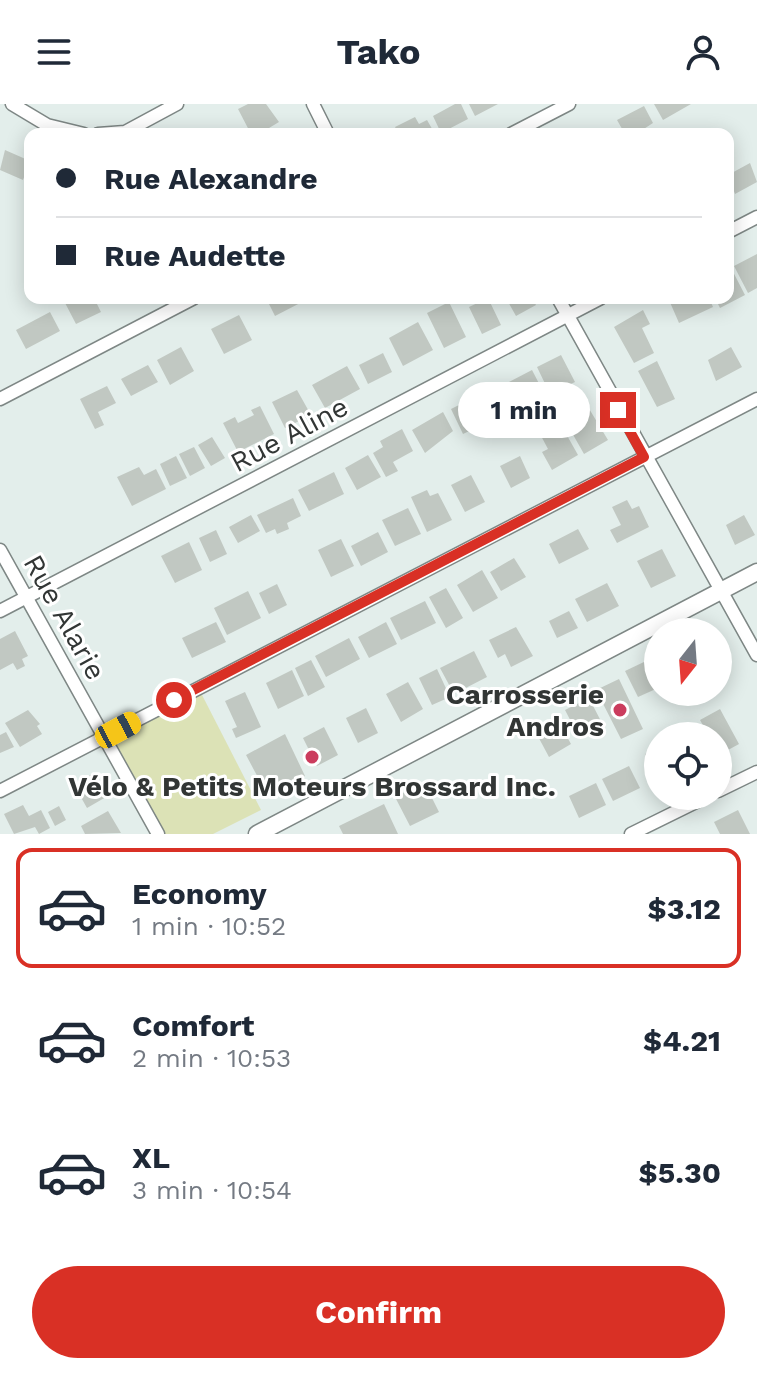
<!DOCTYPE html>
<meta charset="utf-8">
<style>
body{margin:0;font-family:"Work Sans",sans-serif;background:#f2f2f3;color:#1f2937;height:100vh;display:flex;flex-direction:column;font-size:30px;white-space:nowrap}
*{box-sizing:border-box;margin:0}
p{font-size:26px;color:#747a83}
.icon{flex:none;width:44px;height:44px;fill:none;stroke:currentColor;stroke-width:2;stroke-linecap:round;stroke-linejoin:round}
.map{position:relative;height:730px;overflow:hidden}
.details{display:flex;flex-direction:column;background:#fff;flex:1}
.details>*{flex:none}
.hud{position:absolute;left:24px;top:24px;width:710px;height:176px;border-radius:16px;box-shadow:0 4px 20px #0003;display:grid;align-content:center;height:176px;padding:0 32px;background:#fff}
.needle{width:52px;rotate:197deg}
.controls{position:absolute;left:644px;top:514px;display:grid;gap:16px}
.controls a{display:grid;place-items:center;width:88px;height:88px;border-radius:50%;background:#fff;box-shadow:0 4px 20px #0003;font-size:40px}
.end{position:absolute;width:36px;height:36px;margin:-18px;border:10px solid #d93025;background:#fff;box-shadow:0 0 0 4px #fff}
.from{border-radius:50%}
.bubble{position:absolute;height:56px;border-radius:28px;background:#fff;box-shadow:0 4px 20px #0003;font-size:26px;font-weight:700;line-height:56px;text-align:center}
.car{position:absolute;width:24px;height:48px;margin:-24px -12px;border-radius:10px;box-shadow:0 0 6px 2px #0007;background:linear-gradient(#f5c518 24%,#345 0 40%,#f5c518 0 76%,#345 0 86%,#f5c518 0)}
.hud b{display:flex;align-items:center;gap:28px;height:76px;font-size:30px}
.hud b+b{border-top:2px solid #e0e1e3}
.hud i{width:20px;height:20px;background:#1f2937}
ul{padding:14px 0 0;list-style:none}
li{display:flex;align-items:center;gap:24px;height:120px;margin:0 16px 12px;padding:0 16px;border:4px solid transparent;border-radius:16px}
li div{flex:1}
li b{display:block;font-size:30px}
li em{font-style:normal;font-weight:700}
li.selected{border-color:#d93025}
li>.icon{width:72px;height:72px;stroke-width:1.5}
.primary-button{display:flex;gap:16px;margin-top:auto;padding:16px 32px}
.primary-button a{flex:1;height:92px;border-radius:48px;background:#d93025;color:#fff;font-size:32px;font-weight:700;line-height:92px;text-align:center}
header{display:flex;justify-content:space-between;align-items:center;height:104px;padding:0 32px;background:#fff;font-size:36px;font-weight:700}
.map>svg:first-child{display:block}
.green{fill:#dce2b6}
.building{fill:#c1c8c2}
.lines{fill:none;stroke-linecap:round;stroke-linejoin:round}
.minor-casing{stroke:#7e8785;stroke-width:15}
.tertiary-casing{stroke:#7e8785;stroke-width:19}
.minor{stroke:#fff;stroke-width:12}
.tertiary{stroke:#fff;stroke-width:16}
.route{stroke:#d93025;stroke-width:10}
.poi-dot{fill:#cb3c5d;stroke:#fff;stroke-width:3}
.labels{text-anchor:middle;stroke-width:6;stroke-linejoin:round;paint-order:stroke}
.street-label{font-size:28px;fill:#323635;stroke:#fff}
.poi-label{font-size:28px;font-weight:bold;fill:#323635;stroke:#fff;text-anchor:end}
</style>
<header><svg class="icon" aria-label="menu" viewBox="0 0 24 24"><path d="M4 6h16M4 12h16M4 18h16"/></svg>Tako<svg class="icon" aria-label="person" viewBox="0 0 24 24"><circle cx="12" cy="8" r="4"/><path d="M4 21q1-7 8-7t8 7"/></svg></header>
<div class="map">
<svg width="757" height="730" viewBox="0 0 757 730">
<rect width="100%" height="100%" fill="#e3eeeb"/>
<path class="green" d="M 201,589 L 261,706 L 213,730 L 165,730 L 113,636 Z"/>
<path class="building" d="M 248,0 L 266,0 L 279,18 L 259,30 L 251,30 L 238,5 Z
M 455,0 L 461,0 L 468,15 L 441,29 L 433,12 Z
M 469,0 L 498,0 L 475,12 Z
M 654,0 L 691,0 L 663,16 Z
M 644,2 L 653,19 L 636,30 L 625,30 L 617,16 Z
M 415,13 L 419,20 L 427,16 L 435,30 L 399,30 L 395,23 Z
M 5,46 L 30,57 L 23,76 L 0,66 Z
M 750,59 L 757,78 L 735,90 L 728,71 Z
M 757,150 L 757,184 L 748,189 L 734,162 Z
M 731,164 L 745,191 L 720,204 L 715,194 L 728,194 L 728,165 Z
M 65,194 L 94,194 L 101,208 L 76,220 L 63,195 Z
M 266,194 L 303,194 L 304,197 L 275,212 Z
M 488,194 L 501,221 L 482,230 L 469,203 Z
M 510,194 L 532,194 L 536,201 L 516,212 L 507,196 Z
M 673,194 L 709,194 L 713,203 L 679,219 L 669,196 Z
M 449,198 L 466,233 L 444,244 L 427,209 Z
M 643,206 L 650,220 L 642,224 L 654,249 L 634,259 L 614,223 Z
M 50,208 L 60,227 L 26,245 L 16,226 Z
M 239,211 L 252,236 L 224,250 L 211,225 Z
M 418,218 L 433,246 L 403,262 L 389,234 Z
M 181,243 L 194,267 L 170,281 L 157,256 Z
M 731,243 L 742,263 L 716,277 L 708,256 Z
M 383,249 L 392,268 L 368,280 L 359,261 Z
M 561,251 L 575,278 L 550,290 L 537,263 Z
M 657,257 L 675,295 L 657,303 L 638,267 Z
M 148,261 L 158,278 L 131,292 L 121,275 Z
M 347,262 L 360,285 L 325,304 L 312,281 Z
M 532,266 L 546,293 L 521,306 L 507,279 Z
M 501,281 L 513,305 L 497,313 L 485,289 Z
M 107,282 L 116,299 L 98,308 L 104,321 L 95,325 L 80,295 Z
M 297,286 L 311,311 L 285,324 L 272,298 Z
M 469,296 L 482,321 L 463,330 L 451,305 Z
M 260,302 L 274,330 L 238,348 L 223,319 L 235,313 L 238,319 L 254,311 L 251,306 Z
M 588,303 L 608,336 L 584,350 L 567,320 Z
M 443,308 L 453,327 L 425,349 L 412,326 Z
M 560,319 L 578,351 L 552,366 L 542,348 L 548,345 L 540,330 Z
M 402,325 L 413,347 L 393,358 L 398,367 L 386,373 L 373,349 L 383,343 L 380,337 Z
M 212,333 L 225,354 L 211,362 L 198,341 Z
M 194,343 L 205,364 L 190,372 L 179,350 Z
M 368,351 L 381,373 L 357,386 L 345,364 Z
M 176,352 L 187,374 L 170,382 L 160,360 Z
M 520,352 L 530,374 L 511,384 L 500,362 Z
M 139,363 L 144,371 L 156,365 L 166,385 L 132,402 L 117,373 Z
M 334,368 L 344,390 L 309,407 L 298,386 Z
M 471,371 L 485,398 L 465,408 L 451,381 Z
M 427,386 L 430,392 L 438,389 L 452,416 L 427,428 L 411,393 Z
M 293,394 L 301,412 L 287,419 L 289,425 L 277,430 L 275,425 L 266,429 L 257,411 Z
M 627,396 L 632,405 L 639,402 L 649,423 L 617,439 L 610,426 L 621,421 L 612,403 Z
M 408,404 L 421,430 L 395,442 L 382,416 Z
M 251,411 L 260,427 L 238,439 L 229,423 Z
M 744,411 L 755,431 L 735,441 L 726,421 Z
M 578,425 L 589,445 L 559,460 L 549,440 Z
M 216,426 L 227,450 L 210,458 L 199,434 Z
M 378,428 L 388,448 L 361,462 L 351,442 Z
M 341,435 L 354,462 L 331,473 L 318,446 Z
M 189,438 L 202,466 L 175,479 L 161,452 Z
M 662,445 L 676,472 L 651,484 L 637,457 Z
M 514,454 L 526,473 L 501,487 L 490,468 Z
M 482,466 L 498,494 L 473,508 L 457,481 Z
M 607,479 L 619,502 L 587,518 L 575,495 Z
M 277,480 L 287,501 L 269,510 L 259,489 Z
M 446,484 L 463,514 L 446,524 L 429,493 Z
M 248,487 L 261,514 L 227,531 L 214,504 Z
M 425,497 L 436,519 L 401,536 L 390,514 Z
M 569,507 L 578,524 L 557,534 L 549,517 Z
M 216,518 L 226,538 L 192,554 L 182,534 Z
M 386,518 L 397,540 L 369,554 L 358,533 Z
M 516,523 L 533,552 L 511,563 L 505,550 L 498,554 L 489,536 Z
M 15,527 L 28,552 L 22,555 L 25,562 L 17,566 L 13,559 L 0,566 L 0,535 Z
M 349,534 L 360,555 L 326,573 L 315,552 Z
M 718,539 L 730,561 L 718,567 Z
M 474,547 L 487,573 L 454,590 L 440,564 Z
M 311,556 L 325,583 L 308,592 L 295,564 Z
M 646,557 L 658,584 L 638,593 L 625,567 Z
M 437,565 L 450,593 L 432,601 L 419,574 Z
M 292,566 L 304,592 L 278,605 L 266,579 Z
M 619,575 L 643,625 L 621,635 L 596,586 Z
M 408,578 L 423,605 L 401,618 L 386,590 Z
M 245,588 L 261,623 L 236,634 L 232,625 L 237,623 L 225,597 Z
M 589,594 L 604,623 L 580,635 L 565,606 Z
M 366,604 L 378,629 L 358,639 L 346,614 Z
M 720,605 L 739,640 L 719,651 L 718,632 L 709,632 L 700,616 Z
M 28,606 L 40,620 L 37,622 L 42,630 L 20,643 L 5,619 Z
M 556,613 L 571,640 L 549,653 L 534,625 Z
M 324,623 L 338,651 L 317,662 L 303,634 Z
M 6,628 L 14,643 L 0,649 L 0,631 Z
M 285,630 L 305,672 L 268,692 L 246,651 Z
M 658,644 L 658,675 L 645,650 Z
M 629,662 L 640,684 L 613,697 L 602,675 Z
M 92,670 L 106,693 L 87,704 L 74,681 Z
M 424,678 L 439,708 L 410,722 L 395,693 Z
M 596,679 L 606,701 L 579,714 L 569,692 Z
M 384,700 L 398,730 L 343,730 L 339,722 Z
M 23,701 L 29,712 L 41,706 L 50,724 L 39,730 L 35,723 L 14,730 L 4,710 Z
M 59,702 L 66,716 L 55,722 L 48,708 Z
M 738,706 L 750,730 L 720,730 L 714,718 Z
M 108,707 L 121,729 L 85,730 L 81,722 Z"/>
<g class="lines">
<g class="minor-casing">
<path id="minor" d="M 12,0 L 47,21 L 84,30
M 313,0 L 328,30
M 98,30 L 125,28 L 177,0
M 511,30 L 569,0
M 728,128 L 757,113
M 558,194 L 757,551
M 0,295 L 194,194
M 0,446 L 158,730
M 0,507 L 601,194
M 0,687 L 757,295
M 718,687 L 757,668
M 631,730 L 708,692"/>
</g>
<g class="tertiary-casing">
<path id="tertiary" d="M 257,730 L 757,468"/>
</g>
<use href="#minor" class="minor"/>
<use href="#tertiary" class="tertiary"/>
</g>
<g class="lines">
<path class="route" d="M 174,596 L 644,353 L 618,306"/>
</g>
<g class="poi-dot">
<circle cx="620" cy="606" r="8"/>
<circle cx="312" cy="653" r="8"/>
</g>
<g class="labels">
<g class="street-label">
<text transform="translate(289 330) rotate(-28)" y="10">Rue Aline</text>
<text transform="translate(65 513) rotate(61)" y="10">Rue Alarie</text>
</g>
<g class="poi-label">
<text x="604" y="600">Carrosserie<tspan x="604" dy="32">Andros</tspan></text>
<text x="312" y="692" text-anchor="middle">Vélo &amp; Petits Moteurs Brossard Inc.</text>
</g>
</g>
</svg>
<div class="controls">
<a><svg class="needle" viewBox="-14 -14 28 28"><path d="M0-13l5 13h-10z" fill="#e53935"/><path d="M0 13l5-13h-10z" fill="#747a83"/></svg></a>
<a><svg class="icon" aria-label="locate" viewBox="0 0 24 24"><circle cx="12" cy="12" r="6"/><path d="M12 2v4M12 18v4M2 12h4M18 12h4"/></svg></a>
</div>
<i class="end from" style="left:174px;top:596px"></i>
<i class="end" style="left:618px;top:306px"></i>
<div class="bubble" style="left:458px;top:278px;width:132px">1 min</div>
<i class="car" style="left:118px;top:626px;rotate:62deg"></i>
<div class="hud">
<b><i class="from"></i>Rue Alexandre</b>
<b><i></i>Rue Audette</b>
</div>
</div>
<section class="details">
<ul>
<li class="selected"><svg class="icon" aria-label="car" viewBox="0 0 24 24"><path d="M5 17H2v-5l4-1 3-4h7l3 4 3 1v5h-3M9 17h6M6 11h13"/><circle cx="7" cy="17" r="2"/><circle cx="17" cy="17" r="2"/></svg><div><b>Economy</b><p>1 min · 10:52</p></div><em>$3.12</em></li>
<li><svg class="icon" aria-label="car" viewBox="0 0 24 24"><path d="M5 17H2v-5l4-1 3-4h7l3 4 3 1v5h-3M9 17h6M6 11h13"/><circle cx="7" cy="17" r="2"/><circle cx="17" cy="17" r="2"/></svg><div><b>Comfort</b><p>2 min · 10:53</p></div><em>$4.21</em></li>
<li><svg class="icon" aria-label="car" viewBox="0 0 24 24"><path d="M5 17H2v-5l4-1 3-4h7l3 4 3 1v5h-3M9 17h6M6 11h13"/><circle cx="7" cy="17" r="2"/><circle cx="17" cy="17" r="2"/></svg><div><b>XL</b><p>3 min · 10:54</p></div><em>$5.30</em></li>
</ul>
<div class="primary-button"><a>Confirm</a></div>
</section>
